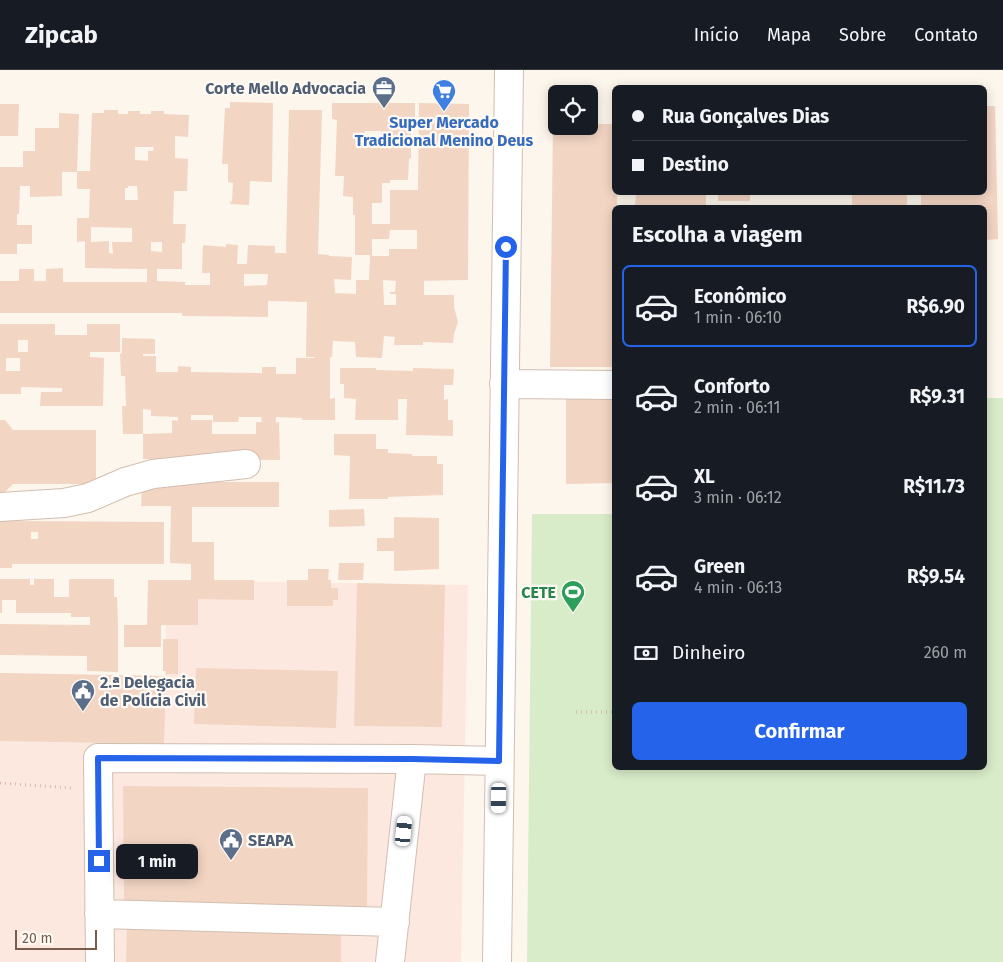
<!DOCTYPE html>
<html lang="pt">
<meta charset="utf-8">
<style>
body{margin:0;font-family:"Fira Sans",sans-serif;background:#242831;color:#f1f3f6;height:100vh;display:flex;flex-direction:column;font-size:19px;white-space:nowrap}
*{box-sizing:border-box;margin:0}
p{font-size:16px;color:#9ea1a6}
.icon{flex:none;width:28px;height:28px;fill:none;stroke:currentColor;stroke-width:2;stroke-linecap:round;stroke-linejoin:round}
.map{position:relative;flex:1;overflow:hidden}
.side{position:absolute;left:612px;top:135px;width:375px;height:565px;display:flex;flex-direction:column;background:#171b24;border-radius:8px;box-shadow:0 2px 12px #0003}
.side>*{flex:none}
.guide{position:absolute;left:612px;top:15px;width:375px;height:110px;border-radius:8px;box-shadow:0 2px 12px #0003;display:grid;align-content:center;height:110px;padding:0 20px;background:#171b24}
.tools{position:absolute;left:548px;top:15px;display:grid;gap:10px}
.tools a{display:grid;place-items:center;width:50px;height:50px;border-radius:8px;background:#171b24;box-shadow:0 2px 12px #0003;font-size:25px}
.scale{position:absolute;left:15px;bottom:12px;width:82px;box-sizing:border-box;padding-left:5px;border:2px solid #7a5c4d;border-top:0;font-size:14px;line-height:18px;white-space:nowrap;color:#7a5c4d;-webkit-text-stroke:4px #fffaf3;paint-order:stroke}
.end{position:absolute;width:22px;height:22px;margin:-11px;border:6px solid #2563eb;background:#fff;box-shadow:0 0 0 2px #fff}
.from{border-radius:50%}
.bubble{position:absolute;height:35px;border-radius:8px;background:#171b24;box-shadow:0 2px 12px #0003;font-size:16px;font-weight:700;line-height:35px;text-align:center}
.car{position:absolute;width:15px;height:30px;margin:-15px -8px;border-radius:6px;box-shadow:0 0 4px 1px #0007;background:linear-gradient(#fff 24%,#345 0 40%,#fff 0 76%,#345 0 86%,#fff 0)}
.guide b{display:flex;align-items:center;gap:18px;height:48px;font-size:19px}
.guide b+b{border-top:1px solid #363941}
.guide i{width:12px;height:12px;background:#f1f3f6}
ul{padding:0;list-style:none}
li{display:flex;align-items:center;gap:15px;height:82px;margin:0 10px 8px;padding:0 10px;border:2px solid transparent;border-radius:8px}
li div{flex:1}
li b{display:block;font-size:19px}
li em{font-style:normal;font-weight:700}
li.active{border-color:#2563eb}
li>.icon{width:45px;height:45px;stroke-width:1.5}
h2{padding:0 20px;font-size:22px;line-height:60px}
.pay{display:flex;align-items:center;gap:12px;height:55px;padding:0 20px;font-size:19px}
.pay p{margin-inline-start:auto}
.cta{display:flex;gap:10px;margin-top:auto;padding:10px 20px}
.cta a{flex:1;height:58px;border-radius:8px;background:#2563eb;color:#fff;font-size:20px;font-weight:700;line-height:58px;text-align:center}
header{display:flex;align-items:center;gap:30px;box-sizing:border-box;height:70px;padding:0 25px;background:#171b24;border-bottom:1px solid #363941}
header strong{font-size:24px}
nav{display:flex;gap:28px;margin-inline-start:auto;font-size:18px}
.map>svg:first-child{display:block}
.commercial{fill:#fde8e0}
.green{fill:#d8ecc9}
.building{fill:#f3d5c3;fill-rule:evenodd}
.lines{fill:none;stroke-linecap:round;stroke-linejoin:round}
.minor-casing{stroke:#d1beb0;stroke-width:30}
.path{stroke:#d9b8a5;stroke-width:3;stroke-dasharray:1 4;stroke-linecap:butt}
.minor{stroke:#fff;stroke-width:28}
.route{stroke:#2563eb;stroke-width:6}
.labels{text-anchor:middle;stroke-width:4.5;stroke-linejoin:round;paint-order:stroke}
.service-label{font-size:16px;font-weight:bold;fill:#4e5e75;stroke:#fffaf3;text-anchor:start}
.shop-label{font-size:16px;font-weight:bold;fill:#366cbe;stroke:#fffaf3}
.leisure-label{font-size:16px;font-weight:bold;fill:#27864d;stroke:#fffaf3;text-anchor:end}
</style>
<header>
<strong>Zipcab</strong>
<nav><a>Início</a><a>Mapa</a><a>Sobre</a><a>Contato</a></nav>
</header>
<div class="map">
<svg width="1003" height="892" viewBox="0 0 1003 892">
<rect width="100%" height="100%" fill="#fdf6ec"/>
<path class="commercial" d="M 167,510 L 468,515 L 461,892 L 0,892 L 0,603 L 165,606 Z"/>
<path class="green" d="M 985,328 L 1003,328 L 1003,892 L 527,892 L 532,444 L 615,444 L 615,698 L 985,698 Z"/>
<path class="building" d="M 230,32 L 273,33 L 272,112 L 250,111 L 249,135 L 230,134 L 230,131 L 232,132 L 233,113 L 228,112 L 228,94 L 222,94 L 225,38 L 230,38 Z
M 332,33 L 415,33 L 415,48 L 411,48 L 411,88 L 409,89 L 408,110 L 390,110 L 390,113 L 382,113 L 382,133 L 372,133 L 372,154 L 390,154 L 390,120 L 418,120 L 419,33 L 469,34 L 468,210 L 417,211 L 424,211 L 424,225 L 454,225 L 454,237 L 458,252 L 454,264 L 453,273 L 423,272 L 423,275 L 394,275 L 395,267 L 384,266 L 382,288 L 356,287 L 355,272 L 333,271 L 332,287 L 330,287 L 330,329 L 335,328 L 335,350 L 302,350 L 302,348 L 276,347 L 276,353 L 279,352 L 280,390 L 143,389 L 143,364 L 123,364 L 122,336 L 126,336 L 125,306 L 121,306 L 120,284 L 122,283 L 122,268 L 155,269 L 155,284 L 143,284 L 143,286 L 156,286 L 156,302 L 178,302 L 178,296 L 191,297 L 191,302 L 262,303 L 262,297 L 276,297 L 276,304 L 296,304 L 296,288 L 315,288 L 315,287 L 306,287 L 307,232 L 268,231 L 268,247 L 182,246 L 182,243 L 0,243 L 0,211 L 19,211 L 19,199 L 34,199 L 34,211 L 46,211 L 46,199 L 63,198 L 63,212 L 147,212 L 147,199 L 85,198 L 85,171 L 77,172 L 77,148 L 89,148 L 90,119 L 77,119 L 77,102 L 62,102 L 62,126 L 30,127 L 30,116 L 20,116 L 19,144 L 17,144 L 17,155 L 32,155 L 32,174 L 17,174 L 17,184 L 0,184 L 0,97 L 23,97 L 23,81 L 35,81 L 35,58 L 59,58 L 59,43 L 79,44 L 77,101 L 90,101 L 92,43 L 104,43 L 104,40 L 118,40 L 118,44 L 128,44 L 128,41 L 140,41 L 140,44 L 151,44 L 151,41 L 164,41 L 164,44 L 189,45 L 188,67 L 175,66 L 175,88 L 188,89 L 187,121 L 174,121 L 173,154 L 186,154 L 185,173 L 182,173 L 182,199 L 157,199 L 157,211 L 185,212 L 185,215 L 210,215 L 210,203 L 202,203 L 203,175 L 226,177 L 226,174 L 238,175 L 237,194 L 247,194 L 248,175 L 275,176 L 275,183 L 286,183 L 289,40 L 322,40 L 318,184 L 329,185 L 329,186 L 352,187 L 351,210 L 334,209 L 335,223 L 356,224 L 356,210 L 369,210 L 370,185 L 355,185 L 355,145 L 353,145 L 353,127 L 343,126 L 344,106 L 335,106 L 337,50 L 332,49 ZM 365,61 L 381,61 L 381,69 L 365,68 ZM 135,77 L 154,77 L 153,81 L 148,81 L 148,91 L 135,90 ZM 128,116 L 137,116 L 138,130 L 125,130 L 125,118 L 128,118 ZM 91,157 L 132,158 L 132,172 L 112,172 L 113,184 L 109,183 L 109,171 L 91,172 ZM 390,160 L 417,160 L 417,179 L 389,179 L 389,186 L 372,186 L 372,169 L 389,169 ZM 151,172 L 162,172 L 162,182 L 151,181 ZM 244,204 L 268,204 L 267,215 L 244,216 ZM 383,210 L 396,211 L 395,222 L 390,222 L 390,224 L 396,224 L 396,235 L 384,235 ZM 143,339 L 151,340 L 151,346 L 178,347 L 178,351 L 172,350 L 172,363 L 143,364 ZM 191,345 L 213,345 L 213,352 L 238,352 L 239,347 L 261,347 L 262,352 L 256,352 L 256,364 L 212,364 L 212,350 L 191,350 Z
M 0,34 L 19,34 L 18,66 L 0,66 Z
M 985,36 L 995,36 L 998,169 L 985,170 L 985,138 L 921,138 L 921,122 L 985,122 Z
M 553,53 L 556,53 L 556,56 L 589,56 L 589,54 L 615,54 L 615,122 L 617,122 L 617,138 L 615,138 L 614,297 L 550,297 Z
M 636,122 L 706,122 L 706,138 L 635,138 Z
M 718,122 L 750,122 L 750,131 L 718,131 Z
M 852,122 L 914,122 L 914,124 L 907,124 L 907,138 L 852,138 Z
M 820,135 L 843,135 L 843,138 L 820,138 Z
M 0,254 L 55,254 L 55,265 L 87,265 L 87,254 L 120,254 L 120,282 L 90,282 L 90,287 L 104,288 L 103,336 L 40,336 L 41,322 L 62,322 L 62,318 L 21,317 L 21,324 L 0,324 ZM 18,270 L 28,270 L 28,282 L 18,282 ZM 6,288 L 20,288 L 20,301 L 6,301 Z
M 340,298 L 376,298 L 376,300 L 413,301 L 413,298 L 454,299 L 453,315 L 444,315 L 444,330 L 448,329 L 448,350 L 453,350 L 453,366 L 406,365 L 407,329 L 398,329 L 398,350 L 355,350 L 356,329 L 344,328 L 344,314 L 340,314 Z
M 566,329 L 615,329 L 615,413 L 566,414 Z
M 0,350 L 5,350 L 13,360 L 96,360 L 96,414 L 13,414 L 5,422 L 0,422 Z
M 334,364 L 376,364 L 376,379 L 388,379 L 388,383 L 412,384 L 412,386 L 437,386 L 437,394 L 443,394 L 443,425 L 388,427 L 388,429 L 349,429 L 350,386 L 334,385 Z
M 142,412 L 279,412 L 279,437 L 192,437 L 192,472 L 214,472 L 214,510 L 254,510 L 254,530 L 198,529 L 198,555 L 161,555 L 161,577 L 124,577 L 124,555 L 147,555 L 148,510 L 191,510 L 191,494 L 170,493 L 171,436 L 141,436 Z
M 364,439 L 365,456 L 329,457 L 329,440 Z
M 0,447 L 13,447 L 13,451 L 164,452 L 164,494 L 12,494 L 12,498 L 0,498 ZM 31,462 L 38,462 L 38,469 L 31,469 Z
M 394,447 L 439,448 L 439,499 L 394,501 L 394,481 L 377,481 L 377,468 L 394,468 Z
M 339,493 L 364,493 L 363,510 L 338,510 Z
M 308,499 L 329,499 L 328,510 L 331,510 L 331,518 L 338,518 L 338,530 L 333,530 L 333,536 L 287,536 L 287,510 L 308,510 Z
M 0,509 L 30,509 L 30,515 L 34,515 L 34,509 L 54,509 L 54,527 L 69,527 L 69,509 L 114,509 L 114,527 L 117,527 L 118,555 L 118,602 L 87,601 L 87,586 L 0,585 L 0,554 L 90,555 L 90,547 L 71,547 L 71,543 L 16,543 L 16,530 L 2,530 L 2,543 L 0,543 Z
M 357,513 L 445,515 L 442,657 L 354,656 Z
M 163,569 L 178,569 L 178,604 L 166,604 L 166,601 L 163,601 Z
M 196,598 L 338,601 L 336,658 L 194,654 Z
M 0,603 L 166,606 L 164,674 L 0,671 Z
M 123,716 L 368,718 L 367,837 L 124,833 Z
M 127,857 L 341,860 L 341,892 L 126,892 Z"/>
<g class="lines">
<g class="minor-casing">
<path id="minor" d="M 504,314 L 615,315
M 0,437 L 64,433 L 88,428 L 125,412 L 153,404 L 246,394
M 412,689 L 499,691
M 99,844 L 395,852
M 100,892 L 98,688 L 412,689 L 390,892
M 497,892 L 509,0"/>
</g>
<path class="path" d="M 576,642 L 615,642
M 0,713 L 72,718"/>
<use href="#minor" class="minor"/>
</g>
<g class="lines">
<path class="route" d="M 99,791 L 98,688 L 412,689 L 499,691 L 506,177"/>
</g>
<defs>
<g id="office-pin" transform="scale(1.25)"><path d="M0 17L-7.5 6A9.5 9.5 0 1 1 7.5 6Z" fill="#5c6f8a" stroke="#fffaf3"/><path d="M-6-3h4V-5.5h4V-3h4V5H-6ZM-1-4.5V-3h2v-1.5ZM-6 0V1H6V0Z" fill="#fff"/></g>
<g id="supermarket-pin" transform="scale(1.25)"><path d="M0 17L-7.5 6A9.5 9.5 0 1 1 7.5 6Z" fill="#3f7fe0" stroke="#fffaf3"/><path d="M-6-5.5h2.5l.6 2H6L4.5 2H-2.5L-4.4-4H-6ZM-1.5 3.2a1.3 1.3 0 1 0 .1 0ZM3 3.2a1.3 1.3 0 1 0 .1 0Z" fill="#fff"/></g>
<g id="stadium-pin" transform="scale(1.25)"><path d="M0 17L-7.5 6A9.5 9.5 0 1 1 7.5 6Z" fill="#2e9e5b" stroke="#fffaf3"/><path d="M0-5a6.5 5 0 1 0 0 10a6.5 5 0 1 0 0-10ZM-3.5-1.8h7v3.6h-7Z" fill="#fff"/></g>
<g id="civic-pin" transform="scale(1.25)"><path d="M0 17L-7.5 6A9.5 9.5 0 1 1 7.5 6Z" fill="#5c6f8a" stroke="#fffaf3"/><path d="M-.6-6.5H3V-4.5H.6V-3L4-1V1h2V6H-6V1h2V-1L-.6-3ZM-1.2 2.5V6h2.4V2.5Z" fill="#fff"/></g>
</defs>
<g fill-rule="evenodd">
<use href="#office-pin" x="384" y="18"/>
<use href="#supermarket-pin" x="444" y="21"/>
<use href="#stadium-pin" x="573" y="522"/>
<use href="#civic-pin" x="83" y="621"/>
<use href="#civic-pin" x="231" y="770"/>
</g>
<g class="labels">
<g class="service-label">
<text x="366" y="24" text-anchor="end">Corte Mello Advocacia</text>
<text x="100" y="618">2.ª Delegacia<tspan x="100" dy="18">de Polícia Civil</tspan></text>
<text x="248" y="776">SEAPA</text>
</g>
<g class="shop-label">
<text x="444" y="58">Super Mercado<tspan x="444" dy="18">Tradicional Menino Deus</tspan></text>
</g>
<g class="leisure-label">
<text x="556" y="528">CETE</text>
</g>
</g>
</svg>
<div class="tools">
<a><svg class="icon" aria-label="locate" viewBox="0 0 24 24"><circle cx="12" cy="12" r="6"/><path d="M12 2v4M12 18v4M2 12h4M18 12h4"/></svg></a>
</div>
<div class="scale">20 m</div>
<i class="end from" style="left:506px;top:177px"></i>
<i class="end" style="left:99px;top:791px"></i>
<div class="bubble" style="left:116px;top:774px;width:82px">1 min</div>
<i class="car" style="left:499px;top:728px;rotate:181deg"></i>
<i class="car" style="left:404px;top:761px;rotate:6deg"></i>
<div class="guide">
<b><i class="from"></i>Rua Gonçalves Dias</b>
<b><i></i>Destino</b>
</div>
<section class="side">
<h2>Escolha a viagem</h2>
<ul>
<li class="active"><svg class="icon" aria-label="car" viewBox="0 0 24 24"><path d="M5 17H2v-5l4-1 3-4h7l3 4 3 1v5h-3M9 17h6M6 11h13"/><circle cx="7" cy="17" r="2"/><circle cx="17" cy="17" r="2"/></svg><div><b>Econômico</b><p>1 min · 06:10</p></div><em>R$6.90</em></li>
<li><svg class="icon" aria-label="car" viewBox="0 0 24 24"><path d="M5 17H2v-5l4-1 3-4h7l3 4 3 1v5h-3M9 17h6M6 11h13"/><circle cx="7" cy="17" r="2"/><circle cx="17" cy="17" r="2"/></svg><div><b>Conforto</b><p>2 min · 06:11</p></div><em>R$9.31</em></li>
<li><svg class="icon" aria-label="car" viewBox="0 0 24 24"><path d="M5 17H2v-5l4-1 3-4h7l3 4 3 1v5h-3M9 17h6M6 11h13"/><circle cx="7" cy="17" r="2"/><circle cx="17" cy="17" r="2"/></svg><div><b>XL</b><p>3 min · 06:12</p></div><em>R$11.73</em></li>
<li><svg class="icon" aria-label="car" viewBox="0 0 24 24"><path d="M5 17H2v-5l4-1 3-4h7l3 4 3 1v5h-3M9 17h6M6 11h13"/><circle cx="7" cy="17" r="2"/><circle cx="17" cy="17" r="2"/></svg><div><b>Green</b><p>4 min · 06:13</p></div><em>R$9.54</em></li>
</ul>
<div class="pay"><svg class="icon" aria-label="cash" viewBox="0 0 24 24"><path d="M3 7h18v10H3z"/><circle cx="12" cy="12" r="2"/></svg>Dinheiro<p>260 m</p></div>
<div class="cta"><a>Confirmar</a></div>
</section>
</div>
